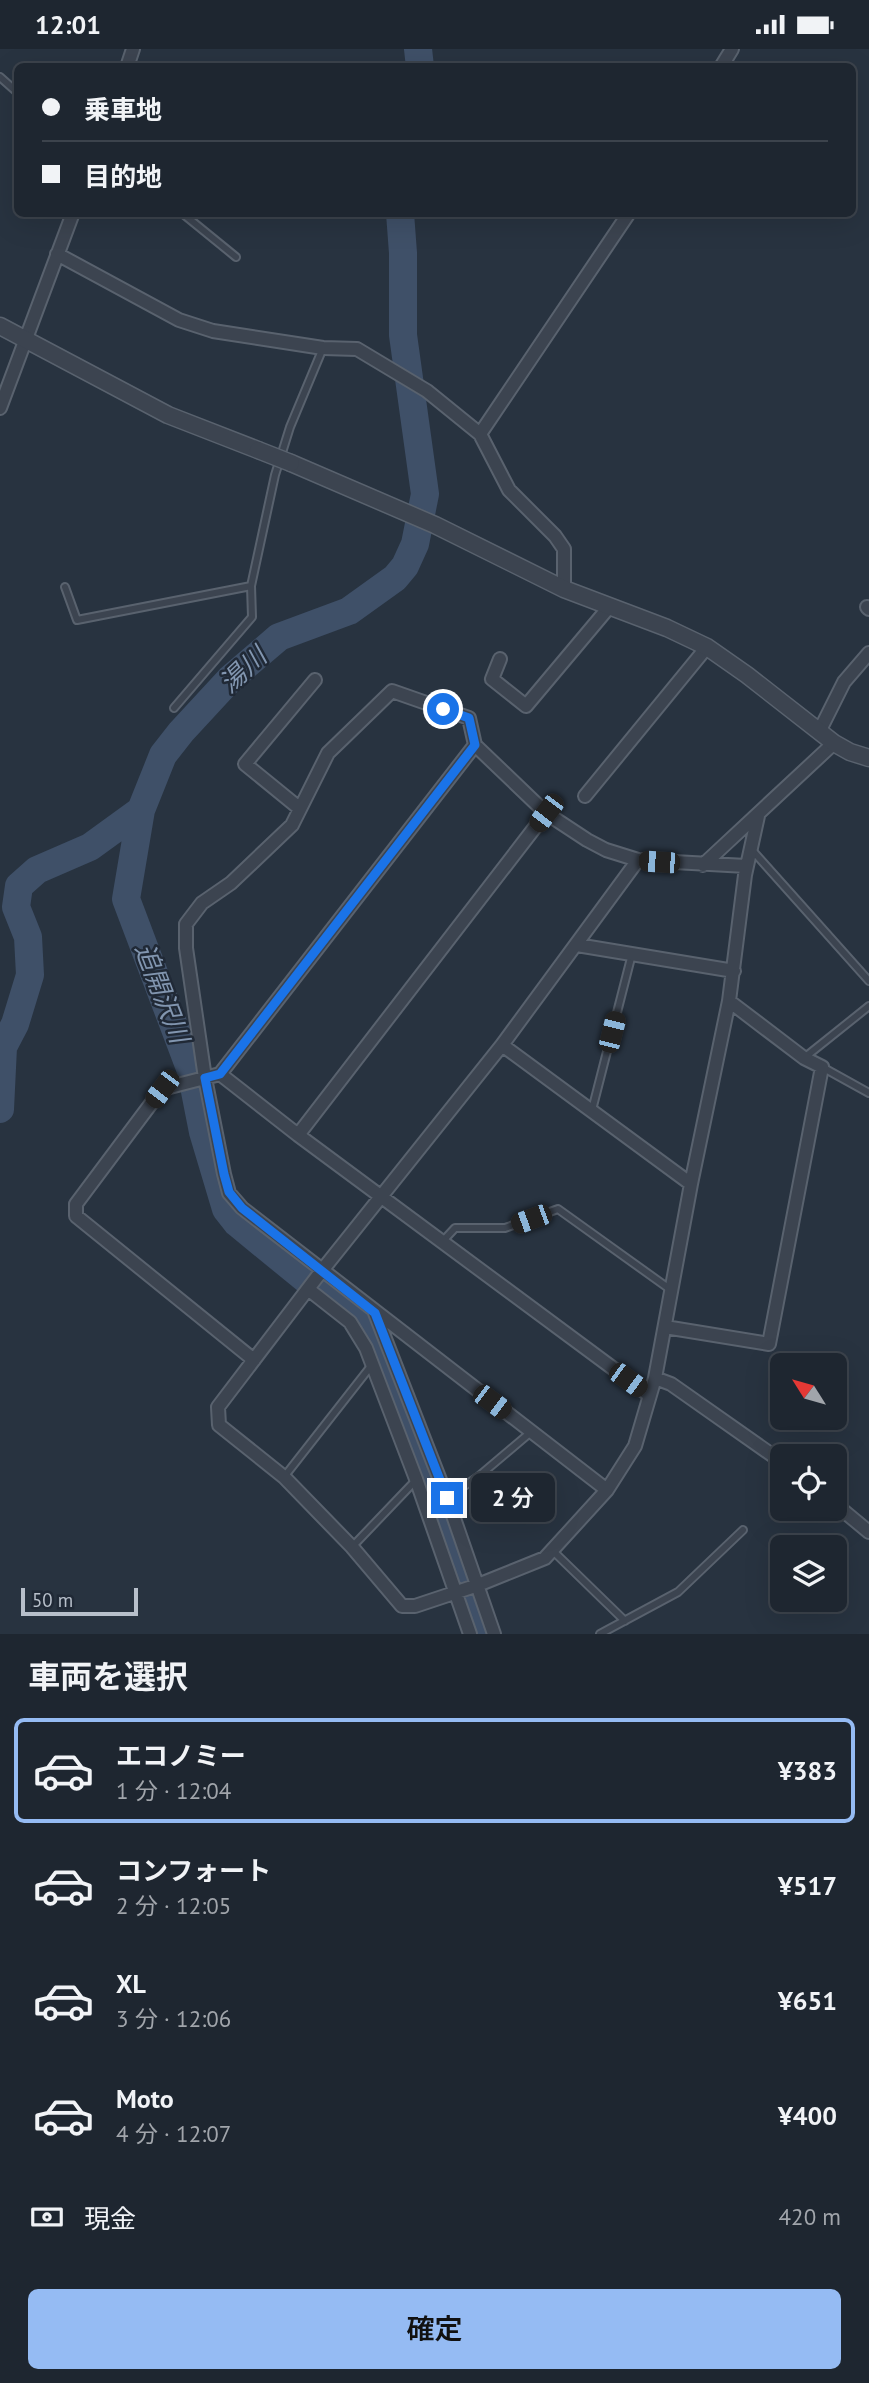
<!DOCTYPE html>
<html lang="ja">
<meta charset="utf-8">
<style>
body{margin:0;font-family:"PT Sans","Noto Sans JP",sans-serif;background:#262e38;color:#f1f3f6;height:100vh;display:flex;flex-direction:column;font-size:26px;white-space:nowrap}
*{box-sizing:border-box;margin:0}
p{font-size:23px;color:#a1a5ab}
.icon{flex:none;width:38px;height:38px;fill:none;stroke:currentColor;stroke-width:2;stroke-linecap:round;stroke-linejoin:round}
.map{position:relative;height:1585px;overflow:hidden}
.side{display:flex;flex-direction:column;background:#1e2630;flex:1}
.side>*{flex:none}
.hud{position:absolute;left:14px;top:14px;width:842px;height:154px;border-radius:10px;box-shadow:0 7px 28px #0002,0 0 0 2px #3c434c;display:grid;align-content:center;height:154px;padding:0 28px;background:#1e2630}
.needle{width:46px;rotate:307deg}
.buttons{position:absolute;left:770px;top:1304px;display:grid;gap:14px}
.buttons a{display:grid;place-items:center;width:77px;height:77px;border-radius:10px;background:#1e2630;box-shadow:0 7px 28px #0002,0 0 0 2px #3c434c;font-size:35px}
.scale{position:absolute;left:21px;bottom:18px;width:117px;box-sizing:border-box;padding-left:7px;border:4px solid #b8c0cb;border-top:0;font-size:19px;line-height:24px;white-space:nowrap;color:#b8c0cb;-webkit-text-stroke:5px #202936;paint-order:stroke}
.end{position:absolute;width:32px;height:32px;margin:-16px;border:9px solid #1a73e8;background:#fff;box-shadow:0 0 0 4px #fff}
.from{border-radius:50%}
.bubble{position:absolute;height:49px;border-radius:10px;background:#1e2630;box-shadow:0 7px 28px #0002,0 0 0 2px #3c434c;font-size:23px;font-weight:600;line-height:49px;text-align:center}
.car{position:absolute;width:21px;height:42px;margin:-21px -10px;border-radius:9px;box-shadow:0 0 5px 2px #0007;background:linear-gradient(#222 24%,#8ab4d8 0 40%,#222 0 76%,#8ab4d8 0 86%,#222 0)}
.hud b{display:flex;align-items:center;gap:24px;height:66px;font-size:26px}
.hud b+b{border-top:2px solid #3c434c}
.hud i{width:18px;height:18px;background:#f1f3f6}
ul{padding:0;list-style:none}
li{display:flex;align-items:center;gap:21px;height:105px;margin:0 14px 10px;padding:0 14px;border:4px solid transparent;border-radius:10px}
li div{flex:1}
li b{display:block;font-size:26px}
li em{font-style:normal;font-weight:600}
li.selected{border-color:#95bbf3}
li>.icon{width:63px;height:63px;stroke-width:1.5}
h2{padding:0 28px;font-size:32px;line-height:84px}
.pay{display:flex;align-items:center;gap:18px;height:77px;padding:0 28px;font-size:26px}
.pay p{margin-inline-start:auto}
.action{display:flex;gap:14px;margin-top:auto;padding:14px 28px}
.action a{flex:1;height:80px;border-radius:10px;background:#95bbf3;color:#111;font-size:28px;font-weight:600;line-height:80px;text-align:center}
.status{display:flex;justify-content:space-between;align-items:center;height:49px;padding:0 35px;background:#1e2630;direction:ltr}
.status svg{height:19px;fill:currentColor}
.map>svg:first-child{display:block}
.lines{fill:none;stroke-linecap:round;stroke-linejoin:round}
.river{stroke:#3f5068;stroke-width:28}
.service-casing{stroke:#59626e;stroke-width:10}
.minor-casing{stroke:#59626e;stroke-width:16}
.tertiary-casing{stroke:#59626e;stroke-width:19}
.service{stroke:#3c4450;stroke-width:6}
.minor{stroke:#3c4450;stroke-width:12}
.tertiary{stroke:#3c4450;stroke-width:16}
.tertiary-bridge-casing{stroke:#59626e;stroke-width:19;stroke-linecap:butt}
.tertiary-bridge{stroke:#3c4450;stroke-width:16}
.route{stroke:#1a73e8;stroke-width:9}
.labels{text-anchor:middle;stroke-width:5;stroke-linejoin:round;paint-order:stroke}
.water-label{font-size:26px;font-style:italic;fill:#8296b0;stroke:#202936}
</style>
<div class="status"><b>12:01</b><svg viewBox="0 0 49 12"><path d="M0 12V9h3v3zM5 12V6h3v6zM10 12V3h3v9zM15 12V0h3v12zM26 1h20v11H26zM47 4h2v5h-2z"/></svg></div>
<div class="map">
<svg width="869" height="1585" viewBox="0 0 869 1585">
<rect width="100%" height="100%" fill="#283340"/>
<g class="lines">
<path class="river" d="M 418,0 L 420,18
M 400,164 L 403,204 L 403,286 L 425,445 L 415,495 L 405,517 L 395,529 L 349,562 L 279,588 L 230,630 L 181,683 L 163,706 L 141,761 L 126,850 L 191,1022 L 203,1083 L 226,1160 L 237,1174 L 314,1237 L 347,1259 L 368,1280 L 379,1305 L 479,1585
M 0,1060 L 3,998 L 15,975 L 30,926 L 28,888 L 16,858 L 19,837 L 37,821 L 90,798 L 141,761"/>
<g class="service-casing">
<path id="service" d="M 0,28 L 18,44
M 182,164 L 236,208
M 65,538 L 77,571 L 251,537
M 174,659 L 252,568 L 251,537 L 275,426 L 290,378 L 323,299
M 752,801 L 869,932
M 804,1009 L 869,957
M 822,1018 L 869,1044
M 592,1061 L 632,905
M 442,1193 L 455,1179 L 505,1179 L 558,1160 L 671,1241
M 284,1428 L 371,1317
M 447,1449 L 479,1427 L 531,1383
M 352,1498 L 416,1431
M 553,1502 L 625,1572
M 600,1585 L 678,1543 L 743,1481"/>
</g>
<g class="minor-casing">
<path id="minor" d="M 127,18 L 133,0
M 721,18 L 732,0
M 57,205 L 179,271 L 213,282 L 323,299 L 357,300 L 427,342 L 480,385 L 509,441 L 555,487 L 564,500 L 564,540
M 0,359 L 73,164
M 480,385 L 629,164
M 867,558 L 869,560
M 500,610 L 492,630 L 526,657 L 610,557
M 819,683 L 844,633 L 869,604
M 585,747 L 707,598
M 299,759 L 245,715 L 315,631
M 638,811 L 502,996 L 320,1224 L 218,1358 L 219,1376 L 284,1428 L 352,1498 L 402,1557 L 415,1557 L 478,1536 L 545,1509 L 607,1441 L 635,1397 L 655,1329 L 691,1135 L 729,952 L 745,826 L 758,767
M 703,816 L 834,694
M 577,896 L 734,922
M 502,996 L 691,1135
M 220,1025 L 475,696
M 298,1086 L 546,764
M 308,1240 L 350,1273 L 366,1299 L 416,1430 L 470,1585
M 375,1264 L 447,1449 L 494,1585
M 665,1278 L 769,1295 L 822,1018 L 804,1009 L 729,952
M 254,1311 L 76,1167 L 76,1155 L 162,1040 L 220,1025 L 298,1086 L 649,1346
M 655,1329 L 671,1335 L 782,1413
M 607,1441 L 242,1159 L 229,1144 L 224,1125 L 205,1029 L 186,899 L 186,875 L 202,854 L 231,834 L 292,776 L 328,704 L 392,642 L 469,669 L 475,696 L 546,764 L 587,791 L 606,801 L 638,811 L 746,817
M 835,1455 L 869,1483"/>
</g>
<g class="tertiary-casing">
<path id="tertiary" d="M 0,277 L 168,366 L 258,401
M 291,414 L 435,476 L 564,540 L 667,579 L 707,598 L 747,626 L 834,694 L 850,703 L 869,709"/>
</g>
<use href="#service" class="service"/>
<use href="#minor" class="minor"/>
<use href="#tertiary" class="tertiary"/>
<g class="tertiary-bridge-casing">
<path id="tertiary-bridge" d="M 258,401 L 291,414"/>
</g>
<use href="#tertiary-bridge" class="tertiary-bridge"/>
</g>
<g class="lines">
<path class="route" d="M 443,660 L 469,669 L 475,696 L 220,1025 L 205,1029 L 224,1125 L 229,1143 L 242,1159 L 375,1264 L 447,1449"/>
</g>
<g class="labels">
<g class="water-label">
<text transform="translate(243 621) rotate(-43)" y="9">湯川</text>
<text transform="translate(162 944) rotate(69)" y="9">追開沢川</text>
</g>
</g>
</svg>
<div class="buttons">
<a><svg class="needle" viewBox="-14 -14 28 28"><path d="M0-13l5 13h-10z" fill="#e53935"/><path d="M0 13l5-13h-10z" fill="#a1a5ab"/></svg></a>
<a><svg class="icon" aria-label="locate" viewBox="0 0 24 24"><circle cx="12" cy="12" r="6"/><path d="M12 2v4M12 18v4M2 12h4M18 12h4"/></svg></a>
<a><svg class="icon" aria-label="layers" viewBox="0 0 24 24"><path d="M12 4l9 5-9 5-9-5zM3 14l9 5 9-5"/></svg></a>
</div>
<div class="scale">50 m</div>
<i class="end from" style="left:443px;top:660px"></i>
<i class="end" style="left:447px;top:1449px"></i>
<div class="bubble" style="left:471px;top:1424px;width:84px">2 分</div>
<i class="car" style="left:546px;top:764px;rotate:217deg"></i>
<i class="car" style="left:659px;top:813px;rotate:274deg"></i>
<i class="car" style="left:612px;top:983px;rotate:14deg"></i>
<i class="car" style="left:162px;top:1040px;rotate:217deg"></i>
<i class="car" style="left:531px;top:1170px;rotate:250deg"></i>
<i class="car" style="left:628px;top:1331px;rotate:126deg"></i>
<i class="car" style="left:492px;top:1353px;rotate:127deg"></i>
<div class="hud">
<b><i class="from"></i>乗車地</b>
<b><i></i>目的地</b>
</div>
</div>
<section class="side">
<h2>車両を選択</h2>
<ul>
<li class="selected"><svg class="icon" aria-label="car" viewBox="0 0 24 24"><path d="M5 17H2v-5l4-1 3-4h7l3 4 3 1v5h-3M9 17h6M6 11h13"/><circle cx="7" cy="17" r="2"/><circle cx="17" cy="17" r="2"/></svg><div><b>エコノミー</b><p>1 分 · 12:04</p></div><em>¥383</em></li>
<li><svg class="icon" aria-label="car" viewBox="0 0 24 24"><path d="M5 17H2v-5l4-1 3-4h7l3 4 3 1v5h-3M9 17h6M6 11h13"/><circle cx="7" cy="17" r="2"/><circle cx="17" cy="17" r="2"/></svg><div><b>コンフォート</b><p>2 分 · 12:05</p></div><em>¥517</em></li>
<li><svg class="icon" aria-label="car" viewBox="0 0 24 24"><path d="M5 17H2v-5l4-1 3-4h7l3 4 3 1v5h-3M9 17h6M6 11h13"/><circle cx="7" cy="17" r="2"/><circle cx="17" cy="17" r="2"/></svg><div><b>XL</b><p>3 分 · 12:06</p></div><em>¥651</em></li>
<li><svg class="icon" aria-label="car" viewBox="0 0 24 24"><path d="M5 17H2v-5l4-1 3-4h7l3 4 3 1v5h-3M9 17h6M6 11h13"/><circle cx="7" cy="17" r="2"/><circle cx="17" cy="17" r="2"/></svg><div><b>Moto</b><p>4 分 · 12:07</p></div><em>¥400</em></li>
</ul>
<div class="pay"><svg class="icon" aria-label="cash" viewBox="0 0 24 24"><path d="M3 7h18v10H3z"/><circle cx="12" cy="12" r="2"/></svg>現金<p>420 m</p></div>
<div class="action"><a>確定</a></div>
</section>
